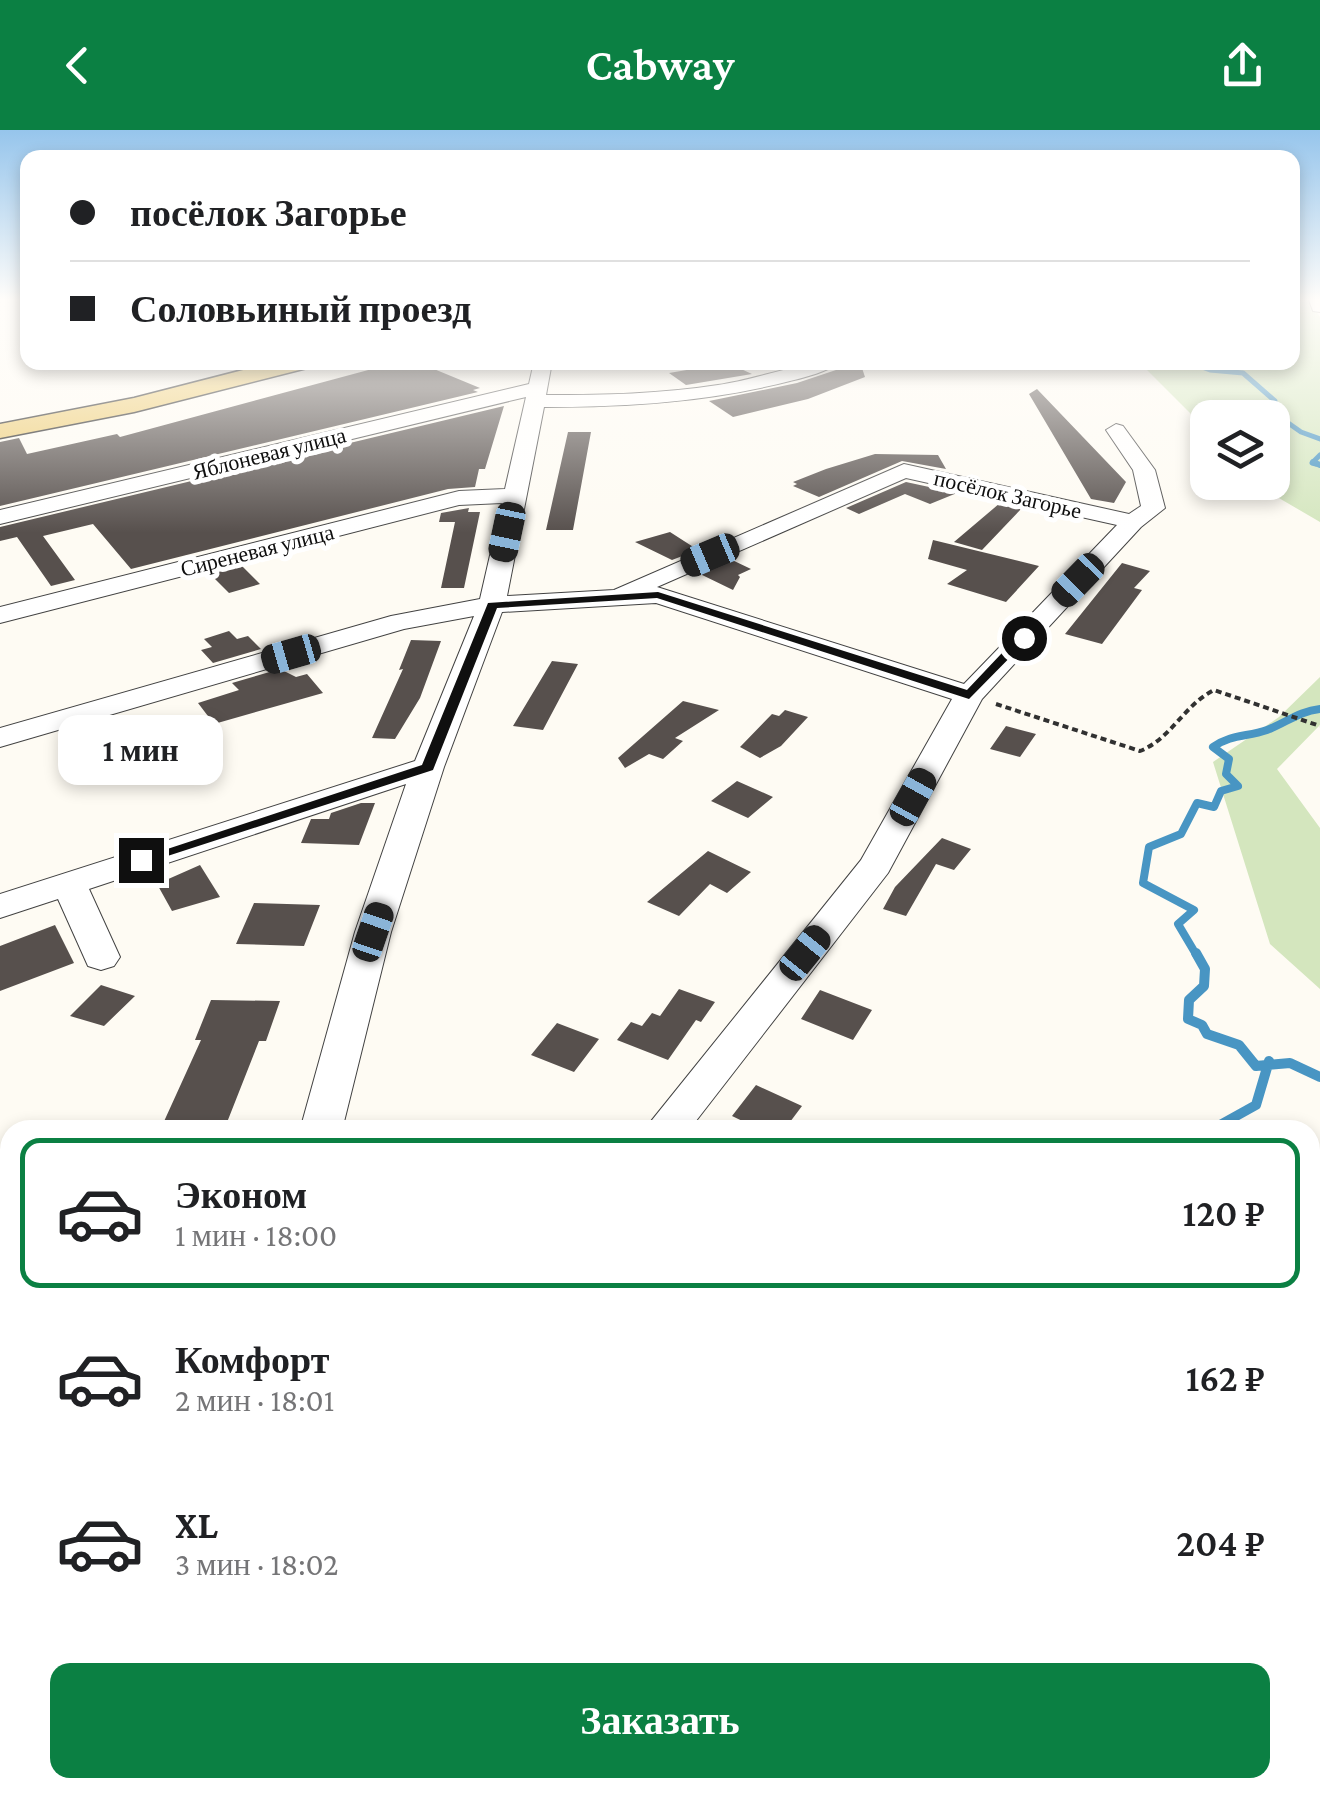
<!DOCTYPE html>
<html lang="ru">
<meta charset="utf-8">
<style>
body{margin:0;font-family:"Crimson Pro",serif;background:#f2f2f2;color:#202124;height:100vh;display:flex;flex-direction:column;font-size:38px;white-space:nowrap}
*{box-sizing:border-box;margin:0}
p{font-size:32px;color:#757577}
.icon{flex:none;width:55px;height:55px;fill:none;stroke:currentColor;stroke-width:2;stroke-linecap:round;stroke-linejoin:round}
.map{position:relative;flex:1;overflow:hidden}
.side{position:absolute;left:0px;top:990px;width:1320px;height:678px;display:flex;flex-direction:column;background:#fff;border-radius:30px 30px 0 0;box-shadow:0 5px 15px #0003}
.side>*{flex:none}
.banner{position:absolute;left:20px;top:20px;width:1280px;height:220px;border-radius:20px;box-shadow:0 5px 15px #0003;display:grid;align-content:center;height:220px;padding:0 50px;background:#fff}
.fabs{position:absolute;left:1190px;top:270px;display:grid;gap:20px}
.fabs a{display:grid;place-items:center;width:100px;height:100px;border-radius:20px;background:#fff;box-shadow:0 5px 15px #0003;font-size:50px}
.end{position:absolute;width:45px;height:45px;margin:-22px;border:12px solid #0f0f0f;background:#fff;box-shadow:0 0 0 5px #fff}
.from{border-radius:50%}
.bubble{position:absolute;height:70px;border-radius:20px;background:#fff;box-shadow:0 5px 15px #0003;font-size:32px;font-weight:600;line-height:70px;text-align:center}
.car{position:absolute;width:30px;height:60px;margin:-30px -15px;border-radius:12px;box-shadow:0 0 8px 2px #0007;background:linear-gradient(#222 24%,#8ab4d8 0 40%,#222 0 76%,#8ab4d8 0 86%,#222 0)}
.banner b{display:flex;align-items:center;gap:35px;height:95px;font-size:38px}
.banner b+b{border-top:2px solid #e0e0e0}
.banner i{width:25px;height:25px;background:#202124}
ul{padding:18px 0 0;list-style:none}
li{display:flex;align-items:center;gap:30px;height:150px;margin:0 20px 15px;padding:0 30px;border:5px solid transparent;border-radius:20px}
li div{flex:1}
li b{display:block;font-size:38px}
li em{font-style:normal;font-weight:600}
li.on{border-color:#0b8043}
li>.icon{width:90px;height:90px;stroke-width:1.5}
.primary-button{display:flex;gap:20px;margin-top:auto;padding:20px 50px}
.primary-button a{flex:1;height:115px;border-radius:20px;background:#0b8043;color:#fff;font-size:40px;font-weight:600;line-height:115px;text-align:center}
header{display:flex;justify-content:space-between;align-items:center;height:130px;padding:0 50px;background:#0b8043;color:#fff;font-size:45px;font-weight:600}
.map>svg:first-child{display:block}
.green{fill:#d4e6be}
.forest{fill:#b9d69f}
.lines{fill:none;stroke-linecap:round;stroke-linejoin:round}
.stream-far4{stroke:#4895c3;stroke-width:5}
.stream-far3{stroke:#4895c3;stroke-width:6}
.stream-far2{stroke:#4895c3;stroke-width:8}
.stream-far1{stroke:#4895c3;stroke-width:10}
.stream{stroke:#4895c3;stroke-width:12}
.building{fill:#57504d}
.minor-casing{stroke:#424242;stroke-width:2}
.major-casing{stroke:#202020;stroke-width:3}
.path{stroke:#313131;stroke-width:4;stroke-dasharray:6 4;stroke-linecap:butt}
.minor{fill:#fff;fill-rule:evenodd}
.major{fill:#edcc74;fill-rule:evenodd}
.route{fill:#0f0f0f}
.labels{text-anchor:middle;stroke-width:10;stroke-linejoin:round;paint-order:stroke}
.far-street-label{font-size:22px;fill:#0f0f0f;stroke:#fff}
</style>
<header><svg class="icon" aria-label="back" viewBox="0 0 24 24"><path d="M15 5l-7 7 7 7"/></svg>Cabway<svg class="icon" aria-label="share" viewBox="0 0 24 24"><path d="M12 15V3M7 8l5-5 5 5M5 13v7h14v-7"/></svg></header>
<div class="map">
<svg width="1320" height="1667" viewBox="0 0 1320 1667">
<rect width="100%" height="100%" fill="#fefbf3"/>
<path class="green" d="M 1293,170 L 1308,170 L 1320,187 L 1320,392 L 1272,364 L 1261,353 L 1272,352 L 1272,288 L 1208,288 L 1207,300 L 1140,233 L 1292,232 Z
M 1320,547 L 1320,595 L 1277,639 L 1320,698 L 1320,859 L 1270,814 L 1213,632 L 1279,587 Z"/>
<path class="forest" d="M 10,1622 L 10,1658 L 1121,1658 L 1123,1667 L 0,1667 L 0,1624 Z"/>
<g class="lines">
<path class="stream-far4" d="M 1189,232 L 1210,240 L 1243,243 L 1275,271 L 1274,283 L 1301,302 L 1320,309
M 1316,334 L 1312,333 L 1320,325"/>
<path class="stream-far3" d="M 1313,332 L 1320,335"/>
<path class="stream-far2" d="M 1197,826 L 1178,794 L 1194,780 L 1143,753 L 1149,717 L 1181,704 L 1197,673 L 1214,677 L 1221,661 L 1238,656 L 1226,644 L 1229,629 L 1213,617 C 1231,604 1247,607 1267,600 C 1286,593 1299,581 1320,579"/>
<path class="stream-far1" d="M 1196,823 L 1205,839 L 1204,856 L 1189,870 L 1188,889 L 1202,895 L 1207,904 L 1239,915 L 1256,936 L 1290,933 L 1320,947
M 1171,1000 L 1211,1000 L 1256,975 L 1269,931"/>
<path class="stream" d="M 1310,1380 L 1320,1385"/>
</g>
<path class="building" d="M 398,232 L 417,232 L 480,258 L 473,260 L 478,262 L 0,376 L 0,312 L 19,308 L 27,324 L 117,304 L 120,307 Z
M 860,232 L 865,247 L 808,269 L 733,287 L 709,271 L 797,253 Z
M 728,233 L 752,244 L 686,255 L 669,243 Z
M 1037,259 L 1126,352 L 1114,373 L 1091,369 L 1029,264 Z
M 504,276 L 485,339 L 479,339 L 475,357 L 448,359 L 131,439 L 93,394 L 43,406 L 75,450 L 51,456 L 17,407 L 0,411 L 0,397 Z
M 568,302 L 591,302 L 573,400 L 546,400 Z
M 875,324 L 938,325 L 946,339 L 902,331 L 819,367 L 793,356 L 797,354 L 793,352 L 826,339 Z
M 906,352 L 957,363 L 930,374 L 905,364 L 859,384 L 846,378 Z
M 1000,373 L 1022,378 L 982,420 L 954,412 Z
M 469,378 L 468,382 L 480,382 L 464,458 L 441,458 L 455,392 L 439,392 L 441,383 Z
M 670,402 L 698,420 L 672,430 L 635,412 Z
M 933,410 L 1039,436 L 1006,472 L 947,454 L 967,440 L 928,429 Z
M 730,429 L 751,439 L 738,445 L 740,447 L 733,460 L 698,443 Z
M 1122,433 L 1150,441 L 1134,458 L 1142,460 L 1102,514 L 1065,504 Z
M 241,435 L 260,454 L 229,463 L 209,443 Z
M 229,501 L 237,509 L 248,506 L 261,519 L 213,533 L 201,520 L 212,517 L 204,509 Z
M 411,510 L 441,511 L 420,568 L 395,609 L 372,608 L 403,539 L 399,540 Z
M 552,531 L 578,534 L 543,600 L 513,596 Z
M 280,539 L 296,547 L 307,544 L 323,563 L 214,594 L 198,573 L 239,560 L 232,553 Z
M 683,571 L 719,580 L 675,608 L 683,611 L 663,629 L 649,624 L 625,638 L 618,628 Z
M 785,580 L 808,587 L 781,616 L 760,628 L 740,617 L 772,584 L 779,586 Z
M 183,586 L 198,608 L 162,618 L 148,597 Z
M 1006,596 L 1036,604 L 1020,627 L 990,619 Z
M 123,600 L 134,622 L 86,635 L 76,612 Z
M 737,651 L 773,667 L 748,688 L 711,671 Z
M 361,673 L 375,673 L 359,715 L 301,713 L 311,689 L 329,689 L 331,683 Z
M 942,708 L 971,719 L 954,740 L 936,734 L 906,786 L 883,779 L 895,757 Z
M 708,721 L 751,742 L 727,763 L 710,754 L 679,786 L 647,772 Z
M 200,735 L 220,767 L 172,781 L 157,754 Z
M 254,773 L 320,775 L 304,816 L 236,814 Z
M 55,795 L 74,833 L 0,861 L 0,816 Z
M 101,855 L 135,866 L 104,896 L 70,886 Z
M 679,859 L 715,872 L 701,892 L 696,890 L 668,930 L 617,910 L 631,892 L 642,896 L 652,883 L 660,886 Z
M 820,860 L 872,880 L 853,910 L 801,889 Z
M 211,870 L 280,871 L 266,911 L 259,911 L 224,1000 L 161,998 L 201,910 L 195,910 Z
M 557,893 L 599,909 L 574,942 L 531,925 Z
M 756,955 L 802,976 L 784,1000 L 763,994 L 759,999 L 732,986 Z"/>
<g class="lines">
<g class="minor-casing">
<path id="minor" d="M 1309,170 L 1320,170 L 1320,182 L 1313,181 Z
M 534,232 L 552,232 L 546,265 C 603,265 661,264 718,255 C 759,249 798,232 840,232 C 827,242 806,247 790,251 C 708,272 627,277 544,277 L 507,466 L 614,460 L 904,334 L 1129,384 L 1141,376 L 1133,340 L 1106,300 L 1116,294 L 1123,296 L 1155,340 L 1165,378 L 1141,397 L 982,569 L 888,743 L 689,1000 L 644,1000 L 861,730 L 952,569 L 656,473 L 502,482 L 444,637 L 391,802 L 342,1000 L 300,1000 L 355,802 L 406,654 L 89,759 L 120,827 L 114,836 L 101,840 L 88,836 L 58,769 L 0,788 L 0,764 L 415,631 L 474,486 L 404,499 L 0,617 L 0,598 L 391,486 L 480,469 L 502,373 L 459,375 L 0,493 L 0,477 L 459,361 L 505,359 L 526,267 L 0,394 L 0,380 L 529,254 ZM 906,348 L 1117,395 L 964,554 L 657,457 Z"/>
</g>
<g class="major-casing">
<path id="major" d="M 274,232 L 314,232 L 311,237 L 134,282 L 0,308 L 0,294 L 134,268 Z"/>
</g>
<path class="path" d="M 996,574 L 1140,621 C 1171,609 1184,575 1214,560 L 1320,596"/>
<use href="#minor" class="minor"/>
<use href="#major" class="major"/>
</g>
<linearGradient id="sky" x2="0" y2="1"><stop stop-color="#96c5ec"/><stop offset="0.42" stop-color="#fffdfa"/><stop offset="1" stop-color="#fffdfa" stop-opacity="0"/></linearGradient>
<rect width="1320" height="403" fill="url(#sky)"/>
<path class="route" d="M 658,462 L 967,560 L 1019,505 L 1029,508 L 969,569 L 657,468 L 497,478 L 433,640 L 146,733 L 134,730 L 422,635 L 488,473 Z"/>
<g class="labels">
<g class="far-street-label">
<text transform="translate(269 323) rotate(-14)" y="8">Яблоневая улица</text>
<text transform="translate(1008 364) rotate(13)" y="8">посёлок Загорье</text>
<text transform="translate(257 420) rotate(-14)" y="8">Сиреневая улица</text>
</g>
</g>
</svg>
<div class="fabs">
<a><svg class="icon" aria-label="layers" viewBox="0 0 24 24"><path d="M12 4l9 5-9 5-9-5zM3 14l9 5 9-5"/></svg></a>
</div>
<i class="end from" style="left:1024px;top:508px"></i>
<i class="end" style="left:141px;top:730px"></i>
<div class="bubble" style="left:58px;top:585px;width:165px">1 мин</div>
<i class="car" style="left:507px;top:402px;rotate:192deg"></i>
<i class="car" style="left:710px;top:425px;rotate:247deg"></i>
<i class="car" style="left:1078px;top:450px;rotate:224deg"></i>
<i class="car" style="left:291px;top:524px;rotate:254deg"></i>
<i class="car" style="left:913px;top:667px;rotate:29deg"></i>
<i class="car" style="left:373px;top:802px;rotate:19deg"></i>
<i class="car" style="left:805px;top:823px;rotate:39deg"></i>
<div class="banner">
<b><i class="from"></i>посёлок Загорье</b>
<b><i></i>Соловьиный проезд</b>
</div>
<section class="side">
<ul>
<li class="on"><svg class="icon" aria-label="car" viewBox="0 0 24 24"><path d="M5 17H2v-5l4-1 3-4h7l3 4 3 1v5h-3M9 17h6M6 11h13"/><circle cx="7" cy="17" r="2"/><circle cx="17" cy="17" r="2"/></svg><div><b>Эконом</b><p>1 мин · 18:00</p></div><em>120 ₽</em></li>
<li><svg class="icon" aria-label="car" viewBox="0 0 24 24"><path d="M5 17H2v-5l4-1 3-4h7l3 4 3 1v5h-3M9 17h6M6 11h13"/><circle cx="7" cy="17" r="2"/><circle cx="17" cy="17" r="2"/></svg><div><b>Комфорт</b><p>2 мин · 18:01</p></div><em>162 ₽</em></li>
<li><svg class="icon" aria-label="car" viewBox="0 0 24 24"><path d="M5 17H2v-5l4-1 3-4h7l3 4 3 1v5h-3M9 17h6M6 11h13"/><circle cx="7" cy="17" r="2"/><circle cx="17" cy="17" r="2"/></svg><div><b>XL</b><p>3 мин · 18:02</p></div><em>204 ₽</em></li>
</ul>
<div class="primary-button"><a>Заказать</a></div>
</section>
</div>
